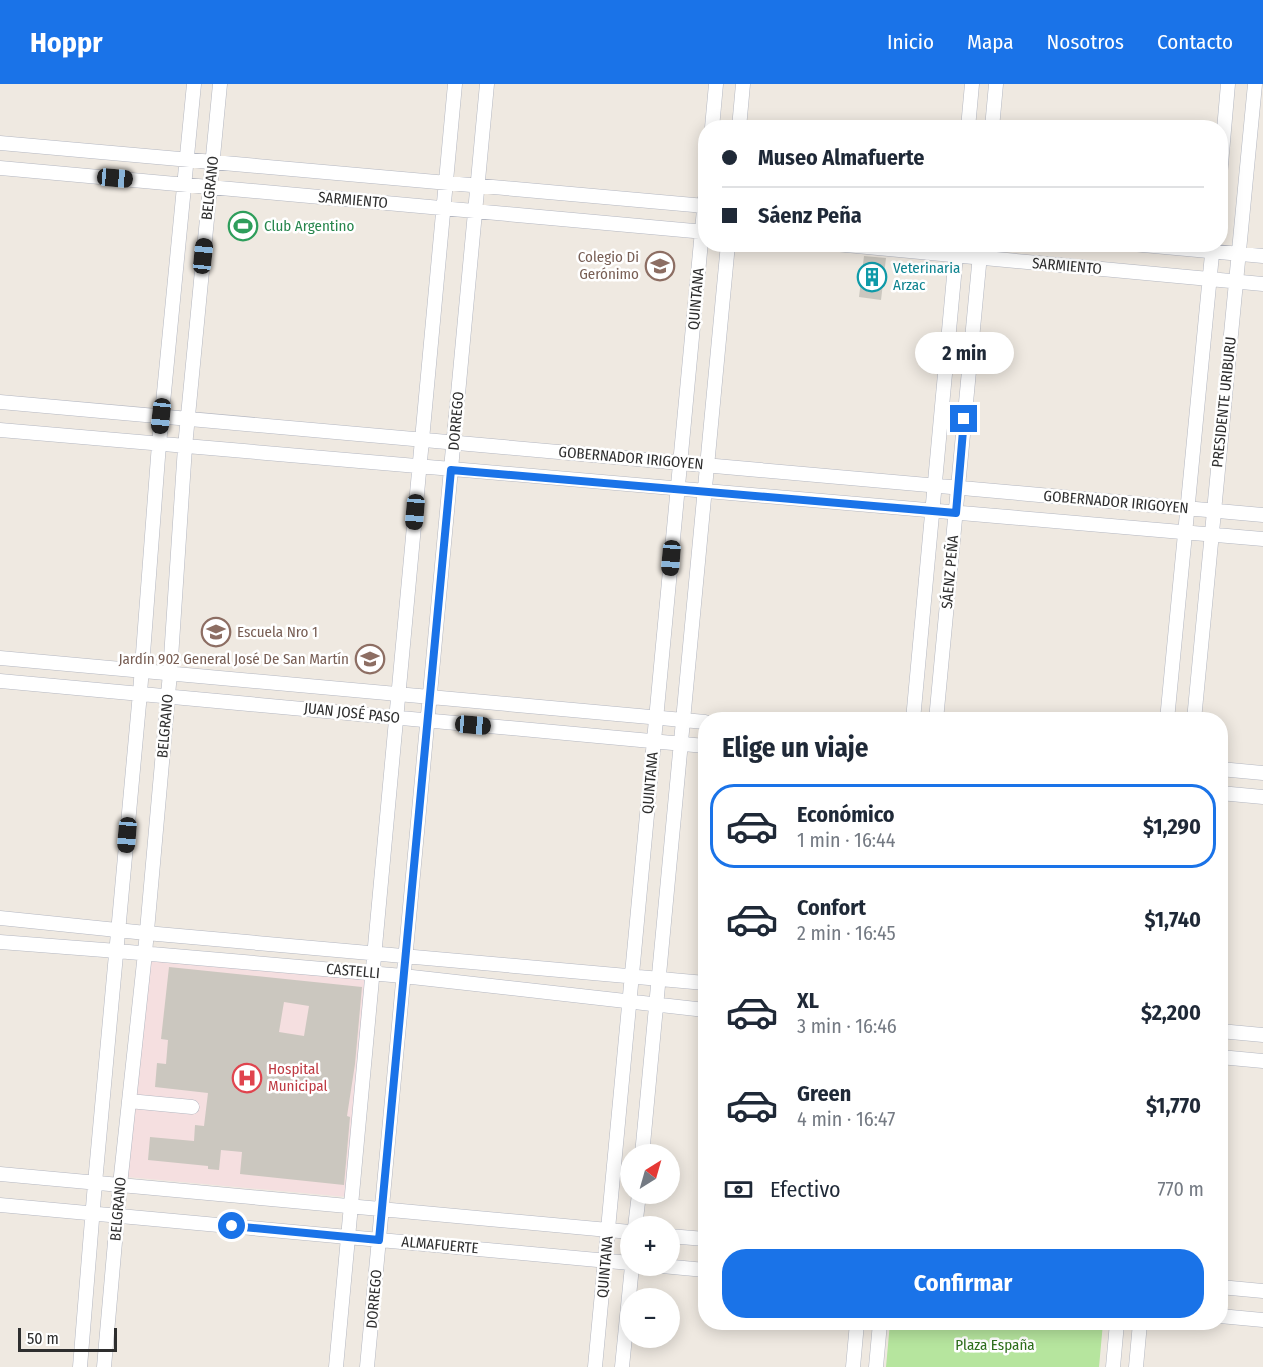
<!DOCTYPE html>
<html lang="es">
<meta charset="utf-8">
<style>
body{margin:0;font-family:"Fira Sans Condensed",sans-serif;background:#f2f2f3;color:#1f2937;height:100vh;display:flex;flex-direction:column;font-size:22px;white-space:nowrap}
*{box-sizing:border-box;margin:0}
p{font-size:20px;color:#747a83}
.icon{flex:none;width:33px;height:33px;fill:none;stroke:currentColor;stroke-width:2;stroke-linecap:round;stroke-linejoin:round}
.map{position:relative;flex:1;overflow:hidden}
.sheet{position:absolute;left:698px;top:628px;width:530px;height:618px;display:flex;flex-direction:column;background:#fff;border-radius:24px;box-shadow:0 3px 15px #0003}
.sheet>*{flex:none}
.top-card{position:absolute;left:698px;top:36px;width:530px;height:132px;border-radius:24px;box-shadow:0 3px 15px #0003;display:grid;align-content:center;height:132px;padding:0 24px;background:#fff}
.needle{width:39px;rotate:37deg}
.controls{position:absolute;left:620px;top:1060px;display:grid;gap:12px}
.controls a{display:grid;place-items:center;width:60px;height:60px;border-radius:50%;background:#fff;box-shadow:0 3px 15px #0003;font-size:30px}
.scale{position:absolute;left:18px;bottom:15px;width:99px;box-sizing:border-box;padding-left:6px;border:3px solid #2e2e2e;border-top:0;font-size:16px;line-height:21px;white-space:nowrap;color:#2e2e2e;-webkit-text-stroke:4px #fff;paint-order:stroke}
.end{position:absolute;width:27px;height:27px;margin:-14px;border:8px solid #1a73e8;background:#fff;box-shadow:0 0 0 3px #fff}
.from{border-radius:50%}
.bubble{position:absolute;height:42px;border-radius:21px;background:#fff;box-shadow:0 3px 15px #0003;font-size:20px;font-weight:700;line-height:42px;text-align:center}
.car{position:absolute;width:18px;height:36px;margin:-18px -9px;border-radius:8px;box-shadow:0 0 4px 2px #0007;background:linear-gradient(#222 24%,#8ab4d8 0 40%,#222 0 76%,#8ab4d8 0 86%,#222 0)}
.top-card b{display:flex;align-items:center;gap:21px;height:57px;font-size:22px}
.top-card b+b{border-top:2px solid #e0e1e3}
.top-card i{width:15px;height:15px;background:#1f2937}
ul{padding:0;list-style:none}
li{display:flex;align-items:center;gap:18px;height:84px;margin:0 12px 9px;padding:0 12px;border:3px solid transparent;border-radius:24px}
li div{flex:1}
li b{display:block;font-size:22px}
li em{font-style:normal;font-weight:700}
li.active{border-color:#1a73e8}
li>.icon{width:54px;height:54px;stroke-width:1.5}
h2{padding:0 24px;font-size:27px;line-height:72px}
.pay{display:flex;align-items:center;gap:15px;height:66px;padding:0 24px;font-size:22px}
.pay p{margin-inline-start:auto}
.button{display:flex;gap:12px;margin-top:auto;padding:12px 24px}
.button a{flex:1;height:69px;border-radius:24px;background:#1a73e8;color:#fff;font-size:24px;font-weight:700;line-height:69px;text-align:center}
header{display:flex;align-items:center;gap:36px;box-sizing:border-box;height:84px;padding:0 30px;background:#1a73e8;color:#fff}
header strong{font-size:28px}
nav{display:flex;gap:33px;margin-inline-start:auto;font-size:21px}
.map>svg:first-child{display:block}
.medical{fill:#f5dfe0}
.green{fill:#b6e59e}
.building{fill:#cbc7bf;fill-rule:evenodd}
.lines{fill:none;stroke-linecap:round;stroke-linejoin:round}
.minor-casing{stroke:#b4b7c1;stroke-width:15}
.minor{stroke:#fff;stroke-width:14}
.route{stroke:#1a73e8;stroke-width:8}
.labels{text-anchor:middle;stroke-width:5;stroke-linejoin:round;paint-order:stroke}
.street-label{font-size:15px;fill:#2e2e2e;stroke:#fff}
.leisure-label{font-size:15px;fill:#27864d;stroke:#fff;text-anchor:start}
.education-label{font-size:15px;fill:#785e54;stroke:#fff;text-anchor:end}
.culture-label{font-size:15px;fill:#0d838f;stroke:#fff;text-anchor:start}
.health-label{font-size:15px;fill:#be3a42;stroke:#fff;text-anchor:start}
.park-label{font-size:15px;fill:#2c6e1b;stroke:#fff}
</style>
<header>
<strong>Hoppr</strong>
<nav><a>Inicio</a><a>Mapa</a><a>Nosotros</a><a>Contacto</a></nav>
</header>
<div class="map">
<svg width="1263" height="1283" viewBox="0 0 1263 1283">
<rect width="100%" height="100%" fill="#efe9e1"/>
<path class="medical" d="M 149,875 L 365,894 L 348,1113 L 128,1093 Z"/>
<path class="green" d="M 890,1239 L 1103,1239 L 1099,1283 L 886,1283 Z"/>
<path class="building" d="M 864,172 L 886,174 L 881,216 L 859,213 Z
M 169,883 L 362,903 L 355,980 L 347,1032 L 350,1033 L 344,1101 L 240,1090 L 242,1068 L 221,1066 L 219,1086 L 208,1085 L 208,1082 L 148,1076 L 150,1053 L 194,1057 L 195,1041 L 204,1042 L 208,1009 L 155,1003 L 157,979 L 166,980 L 168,956 L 161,955 ZM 284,918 L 309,922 L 304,952 L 279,948 Z"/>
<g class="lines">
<g class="minor-casing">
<path id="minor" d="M 712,44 L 716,0
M 739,44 L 743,0
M 968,44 L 972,0
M 992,44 L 996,0
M 0,59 L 705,122
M 0,84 L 705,148
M 1220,92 L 1228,0
M 835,160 L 1263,200
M 1132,160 L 1263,172
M 0,318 L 1263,431
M 0,346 L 1263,455
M 0,574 L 705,638
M 0,597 L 705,662
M 913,636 L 957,160
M 936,636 L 981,160
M 1167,636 L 1213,160
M 1194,636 L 1255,0
M 1220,685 L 1263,689
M 1220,709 L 1263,713
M 0,834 L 146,849 L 705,899
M 0,858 L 117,867 L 403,892 L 705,926
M 1220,947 L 1263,951
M 1220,973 L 1263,977
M 129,1017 L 192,1023
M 642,1071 L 728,160
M 0,1090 L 630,1148
M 0,1121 L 630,1179
M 635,1143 L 639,1110
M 669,1152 L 705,1155
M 662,1182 L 705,1186
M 1220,1203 L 1263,1207
M 1220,1232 L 1263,1236
M 80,1283 L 95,1099 L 140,609 L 159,360 L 194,0
M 104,1283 L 120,1101 L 145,869 L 170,589 L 185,363 L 220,0
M 336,1283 L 455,0
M 367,1283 L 487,0
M 595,1283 L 705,115
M 622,1283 L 632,1182
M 853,1283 L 857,1239
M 876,1283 L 880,1239
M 1113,1283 L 1117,1239
M 1136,1283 L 1140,1239"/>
</g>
<use href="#minor" class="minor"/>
</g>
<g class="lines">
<path class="route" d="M 232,1142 L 379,1156 L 451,386 L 956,429 L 964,335"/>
</g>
<defs>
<g id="stadium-ring" transform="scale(1.5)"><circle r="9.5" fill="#fff" stroke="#2e9e5b" stroke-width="1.5"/><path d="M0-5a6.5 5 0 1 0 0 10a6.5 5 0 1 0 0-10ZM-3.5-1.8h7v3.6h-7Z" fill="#2e9e5b"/></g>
<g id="school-ring" transform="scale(1.5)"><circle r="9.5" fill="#fff" stroke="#8d6e63" stroke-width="1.5"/><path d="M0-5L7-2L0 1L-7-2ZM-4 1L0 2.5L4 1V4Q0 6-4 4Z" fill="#8d6e63"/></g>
<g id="building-ring" transform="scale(1.5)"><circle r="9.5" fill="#fff" stroke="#0f9aa8" stroke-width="1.5"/><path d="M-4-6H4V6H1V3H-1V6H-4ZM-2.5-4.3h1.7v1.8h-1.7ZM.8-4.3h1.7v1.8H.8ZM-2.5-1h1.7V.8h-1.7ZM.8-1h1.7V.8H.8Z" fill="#0f9aa8"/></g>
<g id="hospital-ring" transform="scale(1.5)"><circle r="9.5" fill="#fff" stroke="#e0444e" stroke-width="1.5"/><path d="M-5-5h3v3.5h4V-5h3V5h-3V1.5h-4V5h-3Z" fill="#e0444e"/></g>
</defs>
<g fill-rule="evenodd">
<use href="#stadium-ring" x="243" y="142"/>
<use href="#school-ring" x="660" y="182"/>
<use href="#building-ring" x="872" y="193"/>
<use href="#school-ring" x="216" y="548"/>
<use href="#school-ring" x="370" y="575"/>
<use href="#hospital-ring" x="247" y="994"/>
</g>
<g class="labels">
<g class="street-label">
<text transform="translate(210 104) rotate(-84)" y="5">BELGRANO</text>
<text transform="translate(353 116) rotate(5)" y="5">SARMIENTO</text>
<text transform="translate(1067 182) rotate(5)" y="5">SARMIENTO</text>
<text transform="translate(696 215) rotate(-85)" y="5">QUINTANA</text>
<text transform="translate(1224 318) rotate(-84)" y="5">PRESIDENTE URIBURU</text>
<text transform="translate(456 337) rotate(-85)" y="5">DORREGO</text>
<text transform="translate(631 374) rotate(5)" y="5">GOBERNADOR IRIGOYEN</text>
<text transform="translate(1116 418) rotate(5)" y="5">GOBERNADOR IRIGOYEN</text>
<text transform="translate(950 488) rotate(-85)" y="5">SÁENZ PEÑA</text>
<text transform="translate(352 629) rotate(6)" y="5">JUAN JOSÉ PASO</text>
<text transform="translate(165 642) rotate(-85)" y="5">BELGRANO</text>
<text transform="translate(650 699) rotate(-85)" y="5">QUINTANA</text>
<text transform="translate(353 887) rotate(5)" y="5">CASTELLI</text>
<text transform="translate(118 1125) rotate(-85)" y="5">BELGRANO</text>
<text transform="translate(440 1161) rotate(5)" y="5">ALMAFUERTE</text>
<text transform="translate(605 1183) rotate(-85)" y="5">QUINTANA</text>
<text transform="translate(374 1215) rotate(-85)" y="5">DORREGO</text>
</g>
<g class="leisure-label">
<text x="264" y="147">Club Argentino</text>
</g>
<g class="education-label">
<text x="639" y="178">Colegio Di<tspan x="639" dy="17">Gerónimo</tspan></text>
<text x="237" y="553" text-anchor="start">Escuela Nro 1</text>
<text x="349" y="580">Jardín 902 General José De San Martín</text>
</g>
<g class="culture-label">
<text x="893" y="189">Veterinaria<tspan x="893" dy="17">Arzac</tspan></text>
</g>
<g class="health-label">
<text x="268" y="990">Hospital<tspan x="268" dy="17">Municipal</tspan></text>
</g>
<g class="park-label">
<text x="995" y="1266">Plaza España</text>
</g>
</g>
</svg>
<div class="controls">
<a><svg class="needle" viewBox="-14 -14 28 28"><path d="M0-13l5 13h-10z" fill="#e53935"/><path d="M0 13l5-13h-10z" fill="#747a83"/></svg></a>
<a>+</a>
<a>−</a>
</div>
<div class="scale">50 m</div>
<i class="end from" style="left:232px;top:1142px"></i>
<i class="end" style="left:964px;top:335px"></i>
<div class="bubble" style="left:915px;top:248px;width:99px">2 min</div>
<i class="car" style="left:115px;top:94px;rotate:95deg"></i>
<i class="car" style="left:203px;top:172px;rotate:6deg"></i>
<i class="car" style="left:161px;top:332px;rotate:186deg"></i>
<i class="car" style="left:415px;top:428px;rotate:185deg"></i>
<i class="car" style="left:671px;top:474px;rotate:185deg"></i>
<i class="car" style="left:473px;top:641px;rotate:95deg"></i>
<i class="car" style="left:127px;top:751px;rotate:185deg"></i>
<div class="top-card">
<b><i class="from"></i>Museo Almafuerte</b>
<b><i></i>Sáenz Peña</b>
</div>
<section class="sheet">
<h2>Elige un viaje</h2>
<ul>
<li class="active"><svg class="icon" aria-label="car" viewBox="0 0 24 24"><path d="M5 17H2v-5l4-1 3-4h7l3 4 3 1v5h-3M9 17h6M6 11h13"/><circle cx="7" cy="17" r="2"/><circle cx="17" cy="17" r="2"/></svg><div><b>Económico</b><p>1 min · 16:44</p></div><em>$1,290</em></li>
<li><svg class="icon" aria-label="car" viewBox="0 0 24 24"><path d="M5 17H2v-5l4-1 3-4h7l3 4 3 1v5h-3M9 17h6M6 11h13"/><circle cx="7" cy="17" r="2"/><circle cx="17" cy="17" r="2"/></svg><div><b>Confort</b><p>2 min · 16:45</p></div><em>$1,740</em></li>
<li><svg class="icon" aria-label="car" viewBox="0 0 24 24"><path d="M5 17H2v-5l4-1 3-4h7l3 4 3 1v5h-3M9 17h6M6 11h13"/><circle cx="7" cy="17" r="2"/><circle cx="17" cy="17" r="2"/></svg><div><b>XL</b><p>3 min · 16:46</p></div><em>$2,200</em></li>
<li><svg class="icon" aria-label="car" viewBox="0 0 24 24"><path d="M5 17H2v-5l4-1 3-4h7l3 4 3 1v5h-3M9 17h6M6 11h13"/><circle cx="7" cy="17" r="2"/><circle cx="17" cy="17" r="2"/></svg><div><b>Green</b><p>4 min · 16:47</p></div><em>$1,770</em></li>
</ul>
<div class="pay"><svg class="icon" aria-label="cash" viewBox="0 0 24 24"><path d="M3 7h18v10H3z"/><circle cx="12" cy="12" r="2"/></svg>Efectivo<p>770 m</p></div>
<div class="button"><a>Confirmar</a></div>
</section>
</div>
